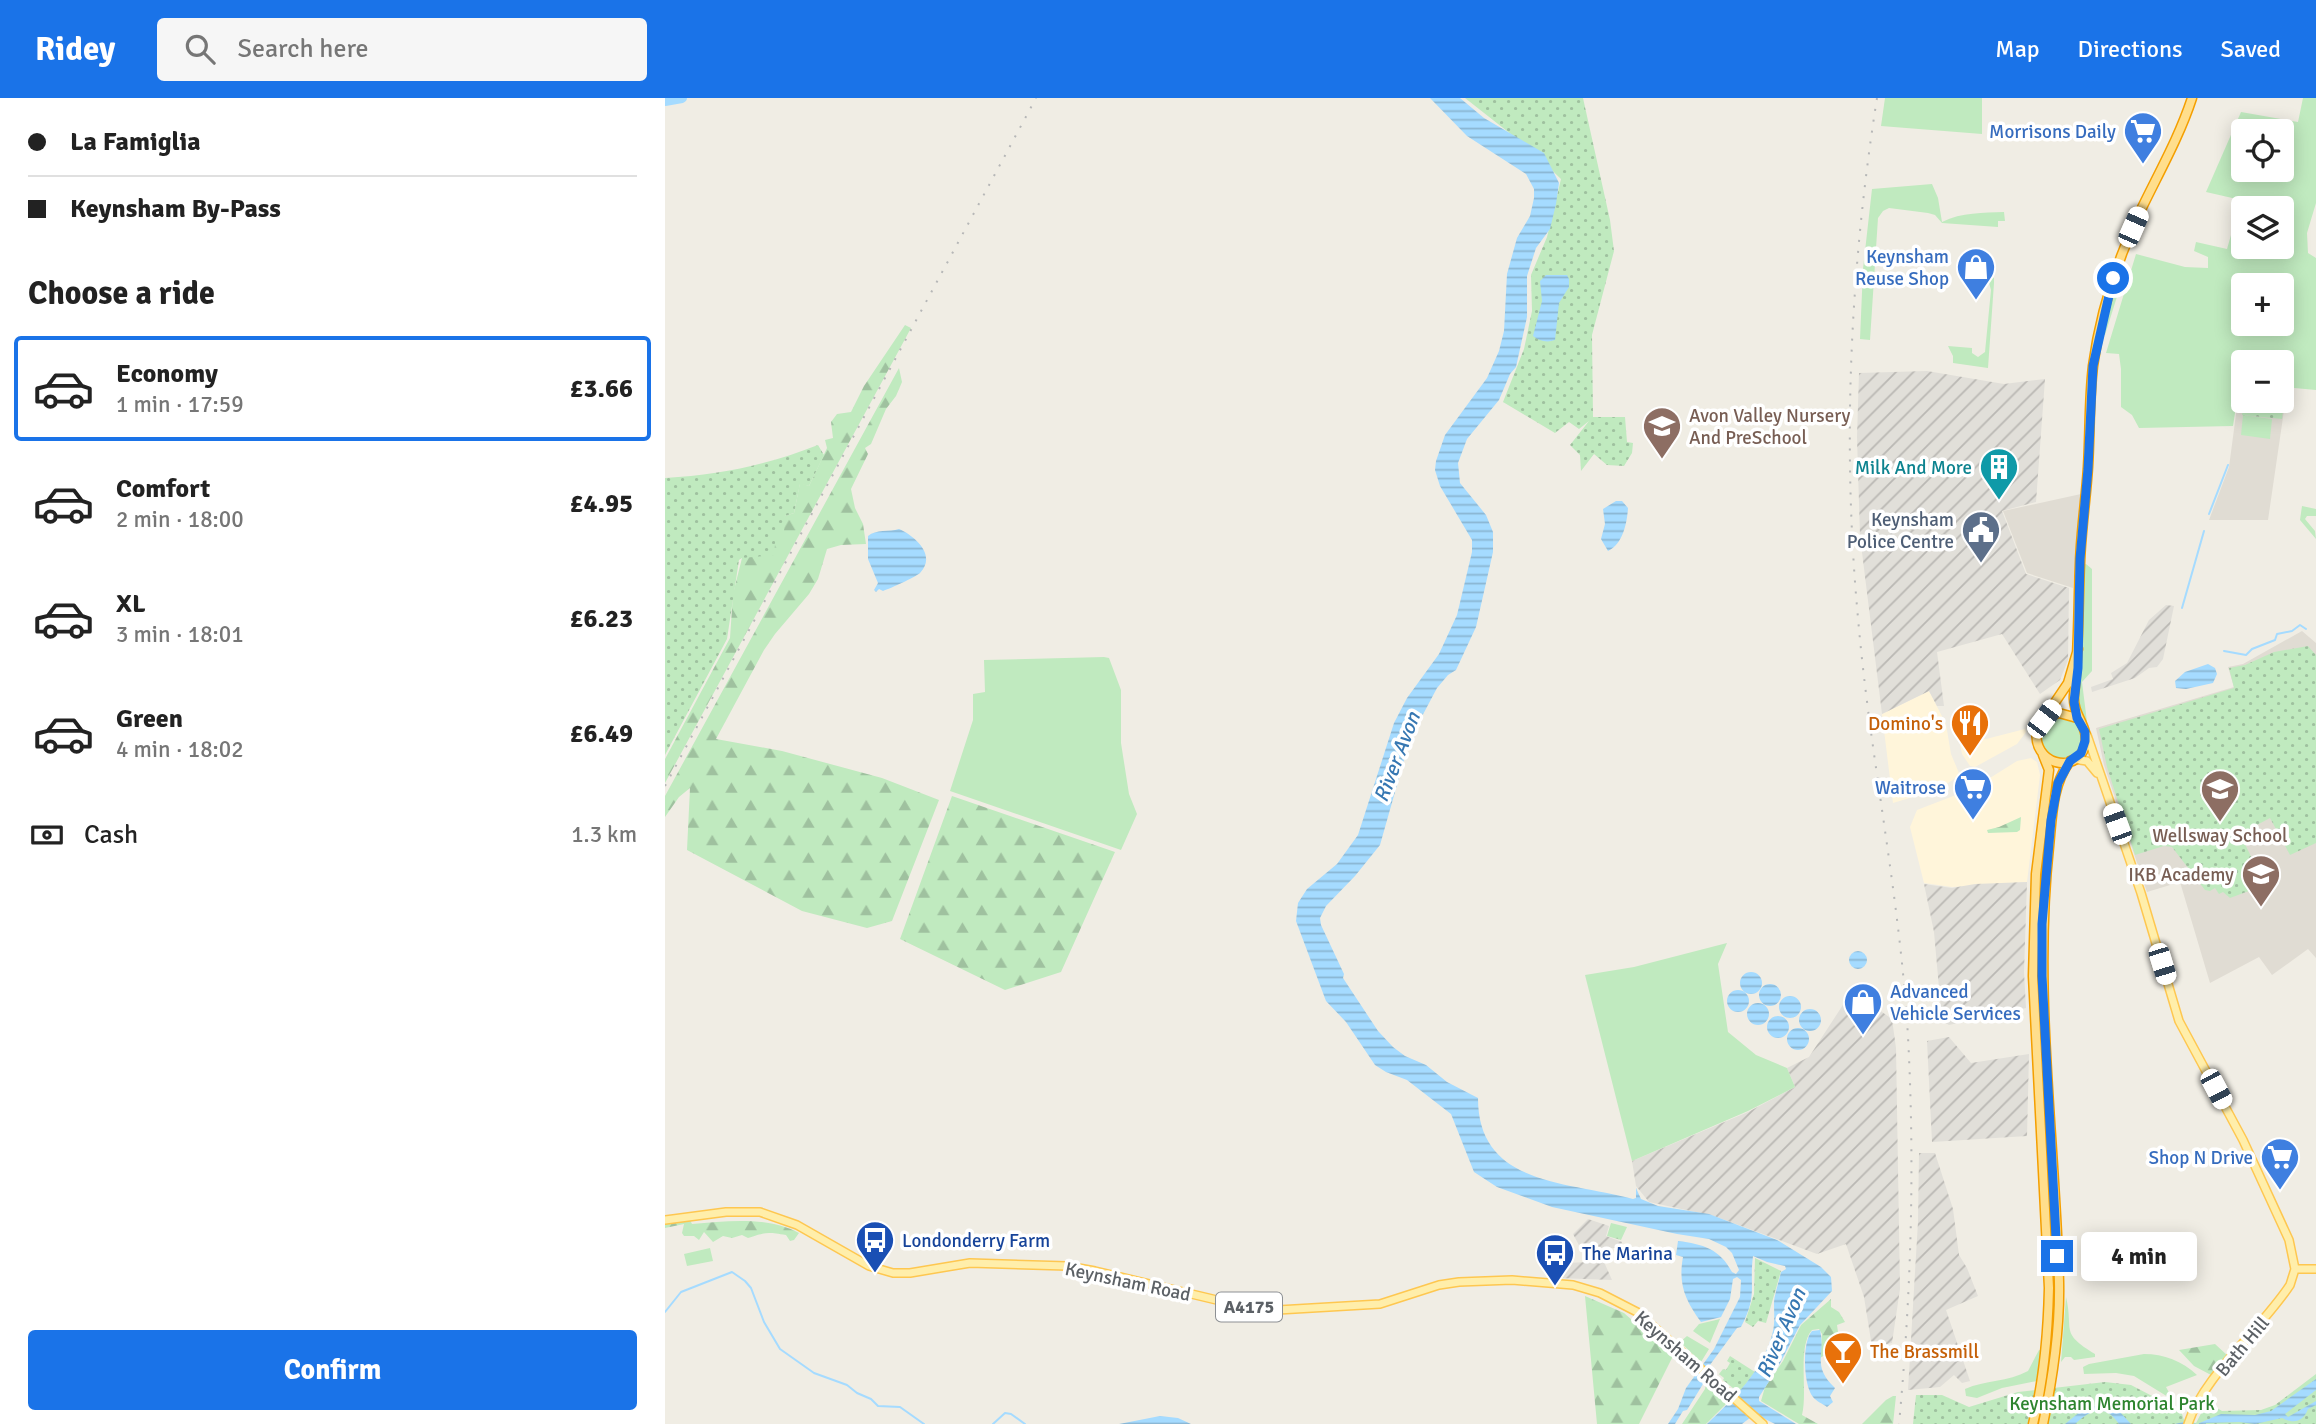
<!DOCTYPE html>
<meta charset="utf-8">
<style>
body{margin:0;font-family:Signika,sans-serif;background:#f6f6f6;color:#222;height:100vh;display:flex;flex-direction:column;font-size:26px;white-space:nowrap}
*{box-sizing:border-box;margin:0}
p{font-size:23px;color:#767676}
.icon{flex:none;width:38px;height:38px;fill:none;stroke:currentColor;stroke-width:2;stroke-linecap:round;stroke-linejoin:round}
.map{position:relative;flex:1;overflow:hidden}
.sheet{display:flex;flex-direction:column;background:#fff;width:665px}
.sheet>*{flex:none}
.hud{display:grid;align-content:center;height:154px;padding:0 28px;background:#fff}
.tools{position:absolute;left:1566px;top:21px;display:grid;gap:14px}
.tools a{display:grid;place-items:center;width:63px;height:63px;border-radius:7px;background:#fff;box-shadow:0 4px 18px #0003;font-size:35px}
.end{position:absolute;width:32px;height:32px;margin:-16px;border:9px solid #1a73e8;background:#fff;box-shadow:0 0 0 4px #fff}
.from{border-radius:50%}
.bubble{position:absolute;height:49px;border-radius:7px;background:#fff;box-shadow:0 4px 18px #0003;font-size:23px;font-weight:800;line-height:49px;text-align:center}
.car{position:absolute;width:21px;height:42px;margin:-21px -10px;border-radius:9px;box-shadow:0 0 5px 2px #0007;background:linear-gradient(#fff 24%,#345 0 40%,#fff 0 76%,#345 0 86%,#fff 0)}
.hud b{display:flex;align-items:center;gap:24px;height:66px;font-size:26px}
.hud b+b{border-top:2px solid #e0e0e0}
.hud i{width:18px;height:18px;background:#222}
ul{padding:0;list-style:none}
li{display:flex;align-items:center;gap:21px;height:105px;margin:0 14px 10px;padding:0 14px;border:4px solid transparent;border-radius:7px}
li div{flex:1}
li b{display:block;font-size:26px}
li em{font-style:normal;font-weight:800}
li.on{border-color:#1a73e8}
li>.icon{width:63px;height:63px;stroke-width:1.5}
h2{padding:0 28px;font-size:32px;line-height:84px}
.pay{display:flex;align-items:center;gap:18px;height:77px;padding:0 28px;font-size:26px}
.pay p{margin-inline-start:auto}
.primary-button{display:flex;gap:14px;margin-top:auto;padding:14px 28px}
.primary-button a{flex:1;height:80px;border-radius:7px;background:#1a73e8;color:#fff;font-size:28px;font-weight:800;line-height:80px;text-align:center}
header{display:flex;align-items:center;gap:42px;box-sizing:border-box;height:98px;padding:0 35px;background:#1a73e8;color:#fff}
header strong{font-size:33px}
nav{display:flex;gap:38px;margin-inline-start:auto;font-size:24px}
.search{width:490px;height:63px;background:#f6f6f6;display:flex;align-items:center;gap:18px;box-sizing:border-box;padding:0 24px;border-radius:7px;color:#767676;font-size:26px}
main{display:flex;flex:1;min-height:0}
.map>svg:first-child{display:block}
.commercial{fill:#fff5da}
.industrial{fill:url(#industrial-furrows)}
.education{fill:#e0dcd3}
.grass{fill:#c0eabf;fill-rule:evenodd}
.forest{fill:url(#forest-firs)}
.park{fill:url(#park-dots)}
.water{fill:url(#water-rules)}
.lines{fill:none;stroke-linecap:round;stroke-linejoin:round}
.stream{stroke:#a5dbff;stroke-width:2}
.river{stroke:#a5dbff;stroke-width:10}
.major-casing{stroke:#fec750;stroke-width:10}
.highway-casing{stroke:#f49f00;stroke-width:11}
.major{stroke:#fea;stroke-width:7}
.highway{stroke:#ffde8c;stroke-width:8}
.rail{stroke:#b6b7b7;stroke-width:2;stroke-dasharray:2 9;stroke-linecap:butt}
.route{stroke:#1a73e8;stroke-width:9}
.labels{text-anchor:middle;stroke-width:7;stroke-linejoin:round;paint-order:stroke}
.shield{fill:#fff;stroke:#8d9094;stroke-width:2}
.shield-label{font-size:18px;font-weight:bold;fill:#5c6166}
.shop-label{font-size:19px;fill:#366cbe;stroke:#fff;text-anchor:end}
.education-label{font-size:19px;fill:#785e54;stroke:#fff;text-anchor:start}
.culture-label{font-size:19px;fill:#0d838f;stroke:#fff;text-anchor:end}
.service-label{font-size:19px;fill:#4e5e75;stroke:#fff;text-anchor:end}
.food-label{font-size:19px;fill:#c56008;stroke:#fff;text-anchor:end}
.transit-label{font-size:19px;fill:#164399;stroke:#fff;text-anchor:start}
.street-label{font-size:19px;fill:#5c6166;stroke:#fff}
.park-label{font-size:19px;fill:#2d842e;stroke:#fff}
.water-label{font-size:21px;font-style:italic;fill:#3677b2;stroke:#fff}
</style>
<header>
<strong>Ridey</strong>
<div class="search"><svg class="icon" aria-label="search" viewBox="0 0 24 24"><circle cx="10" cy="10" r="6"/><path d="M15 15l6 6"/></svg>Search here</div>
<nav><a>Map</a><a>Directions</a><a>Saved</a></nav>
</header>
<main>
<section class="sheet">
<div class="hud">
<b><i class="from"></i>La Famiglia</b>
<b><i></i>Keynsham By-Pass</b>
</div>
<h2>Choose a ride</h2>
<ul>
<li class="on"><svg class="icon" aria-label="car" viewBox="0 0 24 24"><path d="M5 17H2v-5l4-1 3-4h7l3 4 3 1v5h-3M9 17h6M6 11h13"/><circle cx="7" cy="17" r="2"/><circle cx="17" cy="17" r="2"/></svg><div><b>Economy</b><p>1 min · 17:59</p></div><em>£3.66</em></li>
<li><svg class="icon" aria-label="car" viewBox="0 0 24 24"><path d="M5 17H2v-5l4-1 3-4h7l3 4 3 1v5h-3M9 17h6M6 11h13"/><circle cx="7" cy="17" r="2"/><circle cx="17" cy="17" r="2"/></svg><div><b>Comfort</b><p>2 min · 18:00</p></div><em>£4.95</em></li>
<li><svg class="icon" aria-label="car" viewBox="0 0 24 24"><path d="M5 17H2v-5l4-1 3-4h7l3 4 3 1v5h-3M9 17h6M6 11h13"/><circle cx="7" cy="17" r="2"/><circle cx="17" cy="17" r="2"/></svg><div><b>XL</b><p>3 min · 18:01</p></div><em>£6.23</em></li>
<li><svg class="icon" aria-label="car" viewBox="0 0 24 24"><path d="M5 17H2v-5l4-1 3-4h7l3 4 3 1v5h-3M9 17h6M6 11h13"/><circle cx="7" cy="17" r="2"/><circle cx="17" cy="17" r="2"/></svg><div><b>Green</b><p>4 min · 18:02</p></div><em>£6.49</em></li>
</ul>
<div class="pay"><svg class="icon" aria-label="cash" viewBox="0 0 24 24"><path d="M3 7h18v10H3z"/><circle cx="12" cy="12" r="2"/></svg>Cash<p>1.3 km</p></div>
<div class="primary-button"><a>Confirm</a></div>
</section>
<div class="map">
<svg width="1651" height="1326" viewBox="0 0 1651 1326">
<defs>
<pattern id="industrial-furrows" width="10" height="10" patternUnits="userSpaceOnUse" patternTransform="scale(1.75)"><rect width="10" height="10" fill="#e1dfd9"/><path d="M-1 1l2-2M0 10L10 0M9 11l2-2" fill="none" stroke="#bab8b4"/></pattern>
<pattern id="forest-firs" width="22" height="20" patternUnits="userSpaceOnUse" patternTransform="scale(1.75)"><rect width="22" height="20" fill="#c0eabf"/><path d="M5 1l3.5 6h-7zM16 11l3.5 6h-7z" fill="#9fc19f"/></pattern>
<pattern id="park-dots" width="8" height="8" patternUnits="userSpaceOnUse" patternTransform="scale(1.75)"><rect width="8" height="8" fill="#c0eabf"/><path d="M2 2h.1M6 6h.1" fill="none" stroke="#9fc19f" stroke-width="1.8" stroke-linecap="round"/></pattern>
<pattern id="water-rules" width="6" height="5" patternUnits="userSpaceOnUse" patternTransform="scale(1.75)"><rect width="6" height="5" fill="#a5dbff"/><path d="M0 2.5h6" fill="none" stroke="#8ab5d2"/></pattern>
</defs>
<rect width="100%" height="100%" fill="#f0ede4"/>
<path class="commercial" d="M 1264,593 L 1281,626 L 1286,656 L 1294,675 L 1292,679 L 1274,691 L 1228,705 L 1217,616 Z
M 1360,631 L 1361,634 L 1352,646 L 1310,669 L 1305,668 L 1297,656 L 1292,632 L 1321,641 Z
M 1366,660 L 1372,664 L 1375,677 L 1362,784 L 1287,789 L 1259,785 L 1245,729 L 1252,712 L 1309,690 L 1352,663 Z"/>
<path class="industrial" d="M 1262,273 L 1339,286 L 1380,281 L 1371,404 L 1337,413 L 1361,476 L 1404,490 L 1403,562 L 1395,582 L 1375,596 L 1337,536 L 1272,554 L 1279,608 L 1272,608 L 1264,593 L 1217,616 L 1195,438 L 1192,339 L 1194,275 Z
M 1501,507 L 1509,508 L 1498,561 L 1492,569 L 1484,570 L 1470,580 L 1427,594 L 1426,589 L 1448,581 L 1446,575 L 1462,565 L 1484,522 Z
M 1362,784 L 1359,874 L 1361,910 L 1284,927 L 1277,923 L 1269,834 L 1259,786 L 1287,790 L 1310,786 Z
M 1187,893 L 1227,921 L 1231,950 L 1235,1191 L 1227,1245 L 1207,1249 L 1199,1199 L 1181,1146 L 1152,1156 L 1049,1118 L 984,1104 L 971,1088 L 967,1063 L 1083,1014 L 1130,989 L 1122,970 L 1144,959 Z
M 1284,939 L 1306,965 L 1364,956 L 1362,1038 L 1267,1044 L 1262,943 Z
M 1254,1055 L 1270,1055 L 1288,1111 L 1294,1157 L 1302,1170 L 1313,1198 L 1281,1212 L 1305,1283 L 1297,1285 L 1289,1277 L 1275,1289 L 1243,1292 L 1253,1124 Z
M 923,1121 L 944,1128 L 941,1138 L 957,1144 L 956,1150 L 946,1150 L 935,1155 L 947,1182 L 893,1180 L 894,1175 L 901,1175 L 902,1165 L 923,1164 L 908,1136 Z"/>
<path class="education" d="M 1575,286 L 1578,287 L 1578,303 L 1617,303 L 1617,291 L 1622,292 L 1603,422 L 1544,422 L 1564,369 Z
M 1416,396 L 1408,490 L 1362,475 L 1338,413 Z
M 1637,533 L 1651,545 L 1651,860 L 1643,851 L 1607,877 L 1594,859 L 1545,885 L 1515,784 L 1482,794 L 1439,667 L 1431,630 L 1569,589 L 1563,569 L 1578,566 Z"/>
<path class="grass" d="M 1220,0 L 1317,0 L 1317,36 L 1216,28 Z
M 1638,0 L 1651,0 L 1651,105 L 1642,135 L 1643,155 L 1651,160 L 1651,292 L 1617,289 L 1617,264 L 1578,264 L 1578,285 L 1575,282 L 1568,328 L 1474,330 L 1467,317 L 1456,309 L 1456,271 L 1454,256 L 1441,255 L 1471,156 L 1520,169 L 1543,170 L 1543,159 L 1529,153 L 1531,144 L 1562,151 L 1576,102 L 1541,94 L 1576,14 L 1633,24 ZM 1617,33 L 1617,72 L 1578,72 L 1578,33 ZM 1617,110 L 1617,149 L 1578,149 L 1578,110 ZM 1578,187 L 1617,187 L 1617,226 L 1578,226 Z
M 1267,86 L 1273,100 L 1277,124 C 1297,114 1318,115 1339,114 L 1340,123 L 1333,123 L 1333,129 L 1277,125 L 1270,117 L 1263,115 L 1224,110 L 1218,113 L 1213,120 L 1205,242 L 1195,241 L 1198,171 L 1207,91 Z
M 1455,171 L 1460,173 L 1440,237 L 1437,237 Z
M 1325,177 L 1329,180 L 1329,185 L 1323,270 L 1288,265 L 1288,258 L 1283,248 L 1307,250 L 1307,255 L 1313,259 L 1320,254 L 1326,192 L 1323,181 Z
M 1578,317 L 1607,321 L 1605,341 L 1576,337 Z
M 1637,408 L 1651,411 L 1651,418 L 1642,418 L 1640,421 L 1650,433 L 1651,441 L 1635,422 Z
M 1421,466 L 1427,471 L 1427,573 L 1417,584 L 1422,624 L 1417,619 L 1412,599 L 1416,566 L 1418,467 Z
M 439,559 L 444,560 L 456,592 L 456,645 L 464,696 L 472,716 L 456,752 L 285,693 L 308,622 L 308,596 L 320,594 L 319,562 Z
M1375 639a21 21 0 1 1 42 0a21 21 0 1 1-42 0Z
M 1062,845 L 1053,866 L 1063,934 L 1091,957 L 1122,970 L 1130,989 L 1083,1013 L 967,1063 L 920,877 L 969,869 Z
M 45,1150 L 48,1163 L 22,1168 L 19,1156 Z
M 1401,1199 C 1409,1233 1394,1234 1430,1256 L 1430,1259 L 1409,1262 L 1406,1259 L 1400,1259 L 1396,1264 Z
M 1055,1221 L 1045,1245 L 1028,1233 L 1034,1226 Z
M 1022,1238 L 1044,1251 L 1036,1264 L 1015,1244 Z
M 1374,1252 L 1377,1253 L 1372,1283 L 1337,1290 L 1312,1300 L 1301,1298 L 1300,1291 C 1320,1282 1343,1284 1363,1273 Z
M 1479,1256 C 1499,1256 1517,1263 1532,1277 L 1501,1289 L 1508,1302 L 1469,1278 L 1451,1275 L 1419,1276 L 1418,1269 L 1424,1266 Z"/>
<path class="forest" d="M 240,227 L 246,230 L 0,685 L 0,661 L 65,540 L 68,496 L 77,460 L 111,435 L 120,418 L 129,415 L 135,385 L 144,388 L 162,350 L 160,342 L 168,340 L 166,324 L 172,316 L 186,314 L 199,288 Z
M 234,270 L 237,284 L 231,298 L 221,311 L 206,346 L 200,350 L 203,356 L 186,391 L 190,410 L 198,426 L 201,446 L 176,447 L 162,451 L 153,481 L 144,496 L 110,536 L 99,552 L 51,641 L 117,653 L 217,680 L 274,702 L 227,823 L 202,830 L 137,813 L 22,752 L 25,690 L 14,699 L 0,719 L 0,698 Z
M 287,698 L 450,754 L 396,874 L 340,892 L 235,841 Z
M 1356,719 L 1355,732 L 1352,734 L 1323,735 L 1322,732 L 1334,729 Z
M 25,1122 L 27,1126 C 63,1123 101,1118 134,1135 L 129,1142 L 125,1143 L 121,1137 C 102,1134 101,1134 83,1140 L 77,1137 L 67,1140 L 58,1138 L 48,1144 L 39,1134 L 34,1142 L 29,1138 L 19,1138 L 17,1135 L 19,1126 L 0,1130 L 0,1125 Z
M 946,1125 L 962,1129 L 956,1142 L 942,1138 Z
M 920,1198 L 959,1215 L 1008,1258 L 974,1326 L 932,1326 Z
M 1166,1201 L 1166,1209 L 1174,1214 L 1180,1224 L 1172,1227 L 1175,1248 L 1155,1260 L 1157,1236 L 1154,1231 L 1147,1232 C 1132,1249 1143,1293 1137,1317 L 1153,1326 L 1134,1326 L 1096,1303 L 1100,1289 L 1118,1263 L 1136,1227 Z
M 1550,1246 L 1563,1258 L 1546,1277 L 1529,1268 L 1514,1252 Z
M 1041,1285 L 1063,1304 L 1041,1326 L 1017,1326 L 1040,1291 Z
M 1228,1298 L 1231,1298 L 1228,1326 L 1197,1326 L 1221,1302 Z"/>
<path class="park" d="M 800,0 L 918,0 L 945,122 L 949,153 L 927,237 L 928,319 L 960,319 L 962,344 L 968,345 L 967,355 L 959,368 L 942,367 L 929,356 L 916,373 L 915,357 L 905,347 L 924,323 L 914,331 L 904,324 L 890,335 L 838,304 L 859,251 L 867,213 L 866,177 L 882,139 L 896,81 L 866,52 Z
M 1617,293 L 1620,293 L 1617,321 L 1577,317 L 1579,303 L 1617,303 Z
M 153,347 L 159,357 L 144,388 L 135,386 L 129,415 L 120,418 L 119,433 L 111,436 L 109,457 L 77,460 L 74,462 L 62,541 L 0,657 L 0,380 C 55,377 102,367 153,347 Z
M 1643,548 L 1651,557 L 1651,745 L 1625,757 L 1605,720 L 1575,736 L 1600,787 L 1565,800 L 1558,794 L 1554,796 L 1550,790 L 1545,793 L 1540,792 L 1507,749 L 1499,748 L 1470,757 L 1442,669 L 1434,631 L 1569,590 L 1564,570 L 1580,567 L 1609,554 Z
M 1090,1160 L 1116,1173 L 1101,1225 L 1093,1223 L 1088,1229 L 1080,1224 L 1089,1196 Z
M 1065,1258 L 1090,1274 L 1074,1295 L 1058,1282 L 1059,1280 L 1054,1276 L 1058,1271 L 1061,1272 L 1065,1265 L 1062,1263 Z
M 1651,1276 L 1651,1326 L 1248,1326 L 1251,1297 L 1277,1297 L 1304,1309 L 1353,1294 L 1440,1284 L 1466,1287 L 1516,1313 L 1519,1322 L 1531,1325 L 1542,1304 L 1557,1313 L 1596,1312 L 1610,1307 Z"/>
<path class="water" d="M 765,0 L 795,0 L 819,20 L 879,55 L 894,85 L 891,106 L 885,131 L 871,150 L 862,178 L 862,219 L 851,269 L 845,276 L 834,302 L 802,341 L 793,365 L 795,385 L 821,417 L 828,434 L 828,454 L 811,529 L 791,572 L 783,577 L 772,590 L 745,641 L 715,747 L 690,778 L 661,808 L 655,820 L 656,827 L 679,876 L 678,880 L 713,933 L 728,949 L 740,958 L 761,967 L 782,984 L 813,1000 C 813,1089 904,1083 968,1101 L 971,1100 L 971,1090 L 976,1101 L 993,1108 L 1044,1116 L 1112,1142 L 1156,1169 L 1166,1179 L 1167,1193 L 1135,1227 L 1112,1271 L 1094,1299 L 1094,1303 L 1131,1326 L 1110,1326 L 1090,1316 L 1077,1326 L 1042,1326 C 1069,1300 1099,1272 1108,1233 C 1110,1224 1109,1215 1109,1206 C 1109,1197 1114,1184 1116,1174 L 1121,1171 L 1120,1168 L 1102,1164 L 1088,1158 C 1084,1189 1093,1197 1076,1229 L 1072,1230 L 1042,1271 L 1038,1279 L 1038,1286 L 1022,1312 L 1018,1313 L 1010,1326 L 1003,1326 L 1013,1311 L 1021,1290 L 1049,1251 L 1075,1199 L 1076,1182 L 1072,1179 L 1068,1181 L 1065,1201 L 1056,1219 L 1036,1224 C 1020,1202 1013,1186 1018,1159 L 1011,1157 L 1013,1143 C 1038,1146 1055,1151 1067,1174 L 1071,1176 L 1074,1172 L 1067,1155 L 1061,1149 L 1044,1141 L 1012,1136 L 887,1109 L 832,1089 L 809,1074 L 786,1016 L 742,982 L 721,974 L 710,967 L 681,924 L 661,903 L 631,823 L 633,805 L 642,791 L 672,766 L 693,737 L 729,625 L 742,600 L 774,556 L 792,517 L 807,454 L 807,442 L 775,388 L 770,372 L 771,363 L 780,337 L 822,280 L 834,253 L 839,233 L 842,176 L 852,140 L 865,118 L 869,100 L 869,91 L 861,76 L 802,38 Z
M 881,177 L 902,177 L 904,181 L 904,189 L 894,205 L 890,242 C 882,245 874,243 868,238 L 877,203 L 875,183 Z
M 951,403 L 957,403 L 963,410 C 962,425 958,446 943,453 L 936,441 L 940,426 L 938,411 Z
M 234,431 C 250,438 272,457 255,475 C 249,480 226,490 218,493 L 214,491 L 211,494 L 209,492 L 213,485 L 203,461 L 203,438 C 211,431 224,434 234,431 Z
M 1543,566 L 1550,570 L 1552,576 L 1548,585 L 1521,591 L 1511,590 L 1510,583 L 1520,574 Z
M1184 862a9 9 0 1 1 18 0a9 9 0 1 1-18 0Z
M1075 885a11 11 0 1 1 22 0a11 11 0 1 1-22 0Z
M1094 897a11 11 0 1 1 22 0a11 11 0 1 1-22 0Z
M1062 903a11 11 0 1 1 22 0a11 11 0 1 1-22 0Z
M1114 909a11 11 0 1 1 22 0a11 11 0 1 1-22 0Z
M1082 916a11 11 0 1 1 22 0a11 11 0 1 1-22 0Z
M1134 922a11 11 0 1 1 22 0a11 11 0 1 1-22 0Z
M1102 929a11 11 0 1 1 22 0a11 11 0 1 1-22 0Z
M1122 941a11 11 0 1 1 22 0a11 11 0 1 1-22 0Z
M 1155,1232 C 1161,1257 1146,1267 1170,1290 L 1165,1298 L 1168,1304 L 1162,1309 C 1158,1306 1151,1303 1148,1299 C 1138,1287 1137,1243 1147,1233 Z
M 1651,1281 L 1651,1292 L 1620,1316 L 1623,1319 L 1651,1303 L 1651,1307 L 1643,1311 C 1638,1324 1629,1326 1617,1320 L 1590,1326 L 1574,1324 L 1510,1326 L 1518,1324 L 1532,1326 L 1556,1316 L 1590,1317 L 1606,1313 Z
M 1439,1305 L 1454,1313 L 1466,1326 L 1454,1326 C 1440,1305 1426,1311 1410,1326 L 1400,1326 L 1416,1313 Z
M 495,1318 L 513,1320 L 526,1326 L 454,1326 Z"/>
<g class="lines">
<path class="stream" d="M 1544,416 L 1563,367
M 1517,510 L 1539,433
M 1559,553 L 1581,557 L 1587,551 L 1610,542 L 1612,536 L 1627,533 L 1635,527 L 1641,531
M 0,1214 L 16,1194 L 67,1174 L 80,1183 L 86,1190 L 99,1224 L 115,1251 L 149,1275 L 182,1287 L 192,1295 L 206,1301 L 213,1308 L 235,1309 L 259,1326
M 328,1326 L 340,1315 L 346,1316 L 360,1326"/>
<path class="river" d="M 0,3 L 17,0"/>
<g class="major-casing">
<path id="major" d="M 1422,637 L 1476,795 L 1514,923 L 1578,1042 L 1624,1142 L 1630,1171 L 1625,1187 C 1596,1231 1538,1279 1523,1326
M 1408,661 L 1422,663 L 1432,675
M 0,1122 L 61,1114 L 95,1114 L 132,1127 L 204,1168 L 228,1175 L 245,1175 L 305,1165 L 402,1168 L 430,1173 L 560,1204 L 613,1212 L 715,1206 L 774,1187 L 794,1184 L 847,1182 L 908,1187 L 935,1195 L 972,1214 L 1098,1326
M 1630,1171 L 1651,1171"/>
</g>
<g class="highway-casing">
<path id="highway" d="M 1413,551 L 1403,585 L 1372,631 C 1366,666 1411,678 1420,648 C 1425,629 1407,617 1409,597 C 1414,553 1413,509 1415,465 C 1416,433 1421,401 1423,369 C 1425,336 1424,302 1428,268 C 1435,215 1451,165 1474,116 C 1492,78 1514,40 1527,0
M 1382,619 L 1394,615 L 1412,620
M 1368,1326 C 1379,1281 1383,1236 1384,1190 L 1368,878 L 1371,776 L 1384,672 L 1378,657
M 1378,1326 C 1388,1279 1395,1232 1394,1184 C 1390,1039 1368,894 1384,749 C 1387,719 1387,687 1405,663"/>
</g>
<use href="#major" class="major"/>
<use href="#highway" class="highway"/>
<path class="rail" d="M 1212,0 C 1185,171 1177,348 1193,520 C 1205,660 1235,798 1243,939 C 1250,1069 1246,1197 1234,1326
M 0,688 L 371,0"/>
</g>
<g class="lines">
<path class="route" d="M 1392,1158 L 1377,878 L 1377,826 L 1386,722 L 1393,685 L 1405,663 L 1416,655 L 1420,643 L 1420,634 L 1412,620 L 1409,604 L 1413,570 L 1415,461 L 1423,371 L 1428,268 L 1448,180"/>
</g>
<defs>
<g id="supermarket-pin" transform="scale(2.0125)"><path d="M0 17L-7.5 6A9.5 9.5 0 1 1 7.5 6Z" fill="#3f7fe0" stroke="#fff"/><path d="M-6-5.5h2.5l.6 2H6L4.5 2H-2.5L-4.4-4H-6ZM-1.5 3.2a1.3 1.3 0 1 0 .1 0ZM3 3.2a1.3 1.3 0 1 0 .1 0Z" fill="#fff"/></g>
<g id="shop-pin" transform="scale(2.0125)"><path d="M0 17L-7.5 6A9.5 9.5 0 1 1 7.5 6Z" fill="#3f7fe0" stroke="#fff"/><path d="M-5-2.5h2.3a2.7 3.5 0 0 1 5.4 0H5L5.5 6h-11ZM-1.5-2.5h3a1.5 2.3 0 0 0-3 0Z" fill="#fff"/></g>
<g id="school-pin" transform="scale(2.0125)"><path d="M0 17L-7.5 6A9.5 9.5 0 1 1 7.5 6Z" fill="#8d6e63" stroke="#fff"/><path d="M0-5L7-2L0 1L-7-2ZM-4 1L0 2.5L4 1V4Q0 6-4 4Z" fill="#fff"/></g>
<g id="building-pin" transform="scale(2.0125)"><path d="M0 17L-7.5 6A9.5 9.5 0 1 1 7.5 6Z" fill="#0f9aa8" stroke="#fff"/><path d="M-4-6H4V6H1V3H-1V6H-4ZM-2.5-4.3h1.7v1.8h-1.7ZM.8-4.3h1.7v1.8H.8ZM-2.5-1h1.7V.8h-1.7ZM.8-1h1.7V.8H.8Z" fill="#fff"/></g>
<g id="civic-pin" transform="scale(2.0125)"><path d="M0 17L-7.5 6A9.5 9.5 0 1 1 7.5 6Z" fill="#5c6f8a" stroke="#fff"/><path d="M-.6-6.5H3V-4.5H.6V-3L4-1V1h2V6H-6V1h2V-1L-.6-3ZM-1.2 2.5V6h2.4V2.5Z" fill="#fff"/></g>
<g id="restaurant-pin" transform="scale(2.0125)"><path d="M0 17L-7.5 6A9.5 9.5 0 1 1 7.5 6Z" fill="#e8710a" stroke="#fff"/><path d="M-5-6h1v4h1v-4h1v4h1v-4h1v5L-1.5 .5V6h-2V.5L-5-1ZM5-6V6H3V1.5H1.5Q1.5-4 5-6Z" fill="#fff"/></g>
<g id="bus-pin" transform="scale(2.0125)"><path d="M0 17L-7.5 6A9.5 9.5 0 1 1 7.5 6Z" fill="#1a4fb4" stroke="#fff"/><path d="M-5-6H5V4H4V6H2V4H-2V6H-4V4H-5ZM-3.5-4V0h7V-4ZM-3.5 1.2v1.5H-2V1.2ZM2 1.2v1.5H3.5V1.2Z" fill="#fff"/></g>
<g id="bar-pin" transform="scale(2.0125)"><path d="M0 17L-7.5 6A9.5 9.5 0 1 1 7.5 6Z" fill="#e8710a" stroke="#fff"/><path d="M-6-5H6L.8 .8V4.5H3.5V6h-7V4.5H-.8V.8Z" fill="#fff"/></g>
</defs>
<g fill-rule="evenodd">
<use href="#supermarket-pin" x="1478" y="33"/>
<use href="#shop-pin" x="1311" y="169"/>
<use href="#school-pin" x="997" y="328"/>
<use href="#building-pin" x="1334" y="369"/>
<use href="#civic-pin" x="1316" y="432"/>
<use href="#restaurant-pin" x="1305" y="625"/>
<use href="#supermarket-pin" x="1308" y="689"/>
<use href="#school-pin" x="1555" y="691"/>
<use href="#school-pin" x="1596" y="776"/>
<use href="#shop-pin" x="1198" y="904"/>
<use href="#supermarket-pin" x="1615" y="1059"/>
<use href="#bus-pin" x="210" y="1142"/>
<use href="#bus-pin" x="890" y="1155"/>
<use href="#bar-pin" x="1178" y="1253"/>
</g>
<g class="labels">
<rect class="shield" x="551" y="1194.5" width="66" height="29" rx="5"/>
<g class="shield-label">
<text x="584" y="1215">A4175</text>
</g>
<g class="shop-label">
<text x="1451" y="40">Morrisons Daily</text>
<text x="1284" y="165">Keynsham<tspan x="1284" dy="22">Reuse Shop</tspan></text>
<text x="1281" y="696">Waitrose</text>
<text x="1225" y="900" text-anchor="start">Advanced<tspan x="1225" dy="22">Vehicle Services</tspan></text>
<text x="1588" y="1066">Shop N Drive</text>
</g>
<g class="education-label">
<text x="1024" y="324">Avon Valley Nursery<tspan x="1024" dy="22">And PreSchool</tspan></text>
<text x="1555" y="744" text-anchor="middle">Wellsway School</text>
<text x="1569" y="783" text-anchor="end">IKB Academy</text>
</g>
<g class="culture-label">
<text x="1307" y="376">Milk And More</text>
</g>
<g class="service-label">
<text x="1289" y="428">Keynsham<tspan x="1289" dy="22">Police Centre</tspan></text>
</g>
<g class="food-label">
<text x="1278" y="632">Domino's</text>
<text x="1205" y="1260" text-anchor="start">The Brassmill</text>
</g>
<g class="transit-label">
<text x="237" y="1149">Londonderry Farm</text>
<text x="917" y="1162">The Marina</text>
</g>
<g class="street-label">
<text transform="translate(463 1183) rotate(12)" y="7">Keynsham Road</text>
<text transform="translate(1577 1248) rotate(-50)" y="7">Bath Hill</text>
<text transform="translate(1021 1258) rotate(41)" y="7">Keynsham Road</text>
</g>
<g class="park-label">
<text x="1447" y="1312">Keynsham Memorial Park</text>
</g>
<g class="water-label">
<text transform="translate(732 659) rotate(-69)" y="7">River Avon</text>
<text transform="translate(1116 1235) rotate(-67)" y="7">River Avon</text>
</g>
</g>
</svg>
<div class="tools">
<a><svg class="icon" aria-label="locate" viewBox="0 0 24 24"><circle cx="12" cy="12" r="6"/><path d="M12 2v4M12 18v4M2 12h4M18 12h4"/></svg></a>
<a><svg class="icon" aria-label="layers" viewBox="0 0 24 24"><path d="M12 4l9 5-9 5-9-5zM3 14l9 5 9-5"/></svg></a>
<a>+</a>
<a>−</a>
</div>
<i class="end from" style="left:1448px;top:180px"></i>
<i class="end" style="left:1392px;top:1158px"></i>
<div class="bubble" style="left:1416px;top:1134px;width:116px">4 min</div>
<i class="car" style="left:1468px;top:129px;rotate:24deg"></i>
<i class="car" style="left:1379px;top:621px;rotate:37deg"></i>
<i class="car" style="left:1452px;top:726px;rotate:340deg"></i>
<i class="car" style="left:1497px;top:866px;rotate:163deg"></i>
<i class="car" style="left:1551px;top:991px;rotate:152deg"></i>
</div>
</main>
